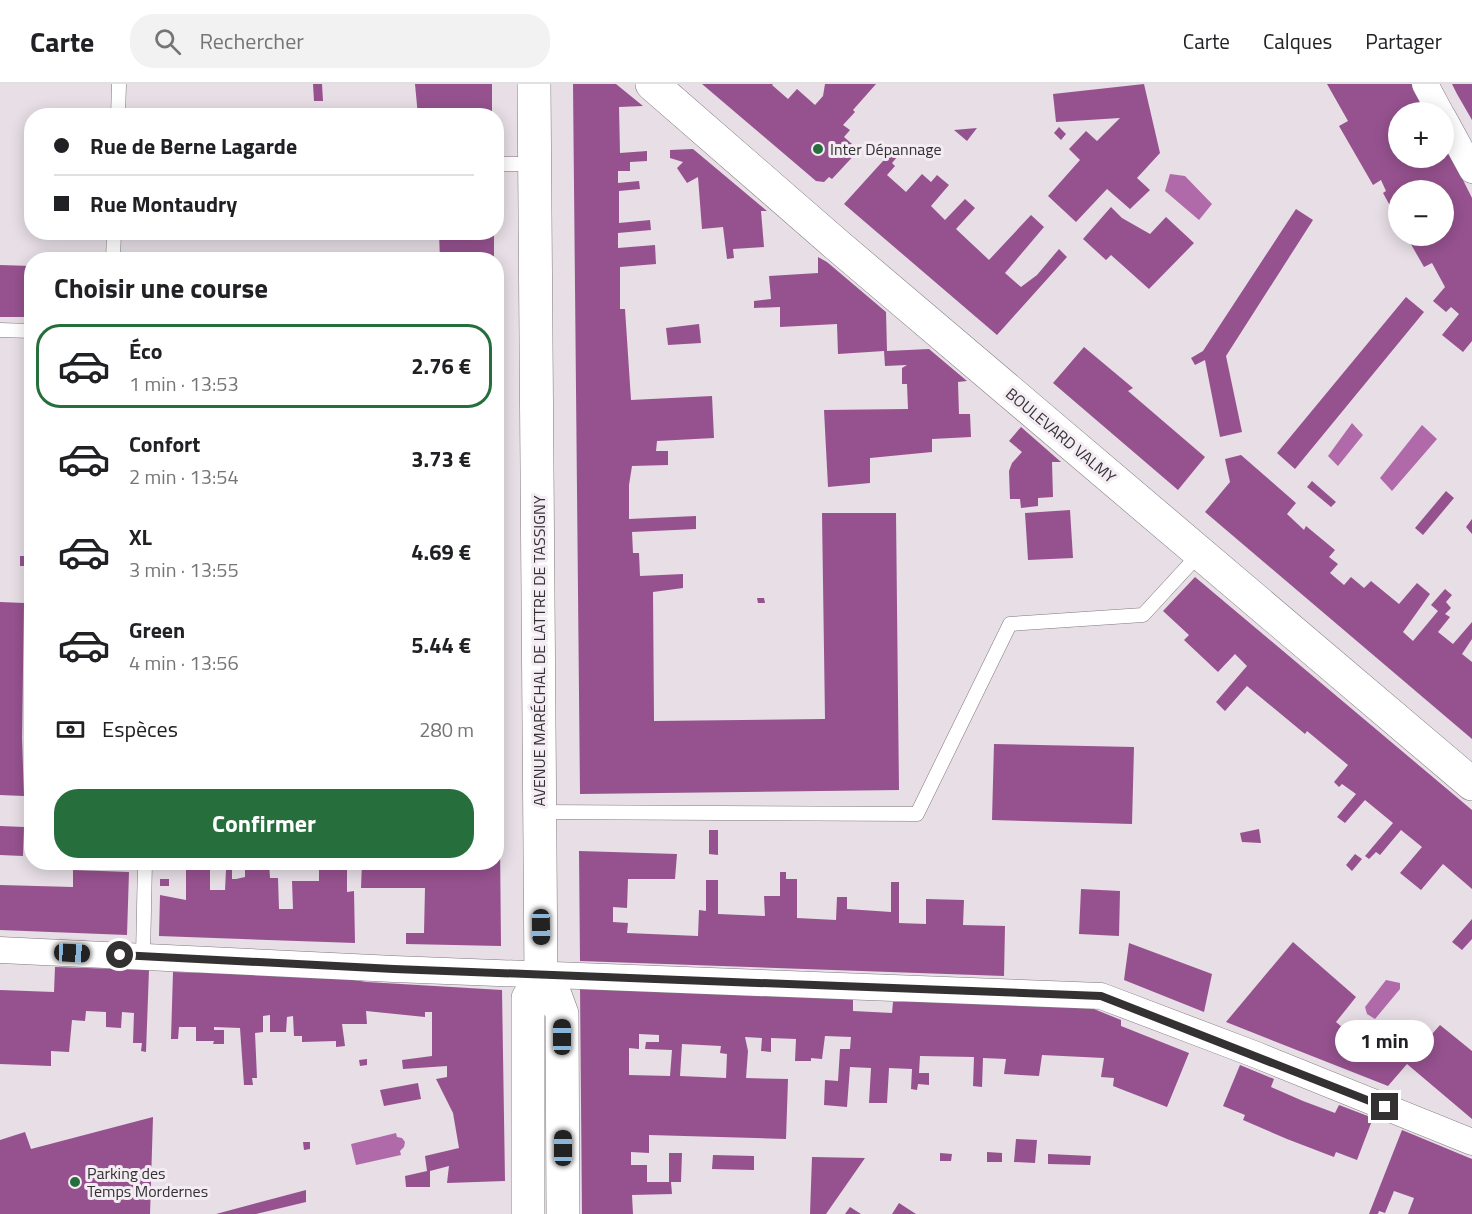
<!DOCTYPE html>
<html lang="fr">
<meta charset="utf-8">
<style>
body{margin:0;font-family:"Titillium Web",sans-serif;background:#f2f2f2;color:#202124;height:100vh;display:flex;flex-direction:column;font-size:22px;white-space:nowrap}
*{box-sizing:border-box;margin:0}
p{font-size:20px;color:#757577}
.icon{flex:none;width:33px;height:33px;fill:none;stroke:currentColor;stroke-width:2;stroke-linecap:round;stroke-linejoin:round}
.map{position:relative;flex:1;overflow:hidden}
.drawer{position:absolute;left:24px;top:168px;width:480px;height:618px;display:flex;flex-direction:column;background:#fff;border-radius:24px;box-shadow:0 3px 15px #0003}
.drawer>*{flex:none}
.guide{position:absolute;left:24px;top:24px;width:480px;height:132px;border-radius:24px;box-shadow:0 3px 15px #0003;display:grid;align-content:center;height:132px;padding:0 30px;background:#fff}
.tools{position:absolute;left:1388px;top:18px;display:grid;gap:12px}
.tools a{display:grid;place-items:center;width:66px;height:66px;border-radius:50%;background:#fff;box-shadow:0 3px 15px #0003;font-size:30px}
.end{position:absolute;width:27px;height:27px;margin:-14px;border:8px solid #343133;background:#fff;box-shadow:0 0 0 3px #fff}
.from{border-radius:50%}
.bubble{position:absolute;height:42px;border-radius:21px;background:#fff;box-shadow:0 3px 15px #0003;font-size:20px;font-weight:700;line-height:42px;text-align:center}
.car{position:absolute;width:18px;height:36px;margin:-18px -9px;border-radius:8px;box-shadow:0 0 4px 2px #0007;background:linear-gradient(#222 24%,#8ab4d8 0 40%,#222 0 76%,#8ab4d8 0 86%,#222 0)}
.guide b{display:flex;align-items:center;gap:21px;height:57px;font-size:22px}
.guide b+b{border-top:2px solid #e0e0e0}
.guide i{width:15px;height:15px;background:#202124}
ul{padding:0;list-style:none}
li{display:flex;align-items:center;gap:18px;height:84px;margin:0 12px 9px;padding:0 18px;border:3px solid transparent;border-radius:24px}
li div{flex:1}
li b{display:block;font-size:22px}
li em{font-style:normal;font-weight:700}
li.selected{border-color:#266f3d}
li>.icon{width:54px;height:54px;stroke-width:1.5}
h2{padding:0 30px;font-size:27px;line-height:72px}
.pay{display:flex;align-items:center;gap:15px;height:66px;padding:0 30px;font-size:22px}
.pay p{margin-inline-start:auto}
.button{display:flex;gap:12px;margin-top:auto;padding:12px 30px}
.button a{flex:1;height:69px;border-radius:24px;background:#266f3d;color:#fff;font-size:24px;font-weight:700;line-height:69px;text-align:center}
header{display:flex;align-items:center;gap:36px;box-sizing:border-box;height:84px;padding:0 30px;background:#fff;border-bottom:2px solid #e0e0e0}
header strong{font-size:28px}
nav{display:flex;gap:33px;margin-inline-start:auto;font-size:21px}
.search{width:420px;height:54px;background:#f2f2f2;display:flex;align-items:center;gap:15px;box-sizing:border-box;padding:0 21px;border-radius:24px;color:#757577;font-size:22px}
.map>svg:first-child{display:block}
.water{fill:#b06aa9}
.building{fill:#96528f;fill-rule:evenodd}
.lines{fill:none;stroke-linecap:round;stroke-linejoin:round}
.service-casing{stroke:#7f787e;stroke-width:15}
.minor-casing{stroke:#7f787e;stroke-width:27}
.secondary-casing{stroke:#7f787e;stroke-width:34}
.primary-casing{stroke:#7f787e;stroke-width:34}
.service{stroke:#fff;stroke-width:14}
.minor{stroke:#fff;stroke-width:26}
.secondary{stroke:#fff;stroke-width:33}
.primary{stroke:#fff;stroke-width:33}
.route{stroke:#343133;stroke-width:8}
.poi-dot{fill:#266f3d;stroke:#f4ecf3;stroke-width:2}
.labels{text-anchor:middle;stroke-width:6;stroke-linejoin:round;paint-order:stroke}
.poi-label{font-size:16px;fill:#343133;stroke:#f4ecf3;text-anchor:start}
.street-label{font-size:16px;fill:#343133;stroke:#f4ecf3}
</style>
<header>
<strong>Carte</strong>
<div class="search"><svg class="icon" aria-label="search" viewBox="0 0 24 24"><circle cx="10" cy="10" r="6"/><path d="M15 15l6 6"/></svg>Rechercher</div>
<nav><a>Carte</a><a>Calques</a><a>Partager</a></nav>
</header>
<div class="map">
<svg width="1472" height="1130" viewBox="0 0 1472 1130">
<rect width="100%" height="100%" fill="#e7dee6"/>
<path class="water" d="M 1170,90 L 1185,92 L 1212,120 L 1199,136 L 1165,107 Z
M 1352,339 L 1363,351 L 1338,382 L 1328,372 Z
M 1422,341 L 1437,355 L 1392,407 L 1380,394 Z
M 1386,896 L 1400,899 L 1400,905 L 1375,935 L 1367,930 L 1365,923 Z
M 396,1049 L 397,1053 L 402,1054 L 405,1058 L 404,1063 L 400,1067 L 401,1071 L 356,1081 L 351,1060 Z"/>
<path class="building" d="M 313,0 L 322,0 L 323,17 L 314,17 Z
M 415,0 L 492,0 L 492,32 L 418,32 Z
M 573,0 L 616,0 L 643,22 L 619,23 L 620,69 L 647,67 L 647,77 L 630,78 L 630,87 L 618,87 L 618,99 L 639,97 L 640,105 L 619,107 L 619,139 L 650,136 L 651,146 L 618,149 L 618,164 L 655,161 L 656,180 L 620,183 L 620,225 L 625,225 L 631,316 L 712,312 L 714,354 L 657,357 L 656,367 L 668,367 L 668,381 L 632,382 L 629,401 L 629,435 L 696,432 L 696,445 L 632,448 L 633,469 L 639,469 L 640,492 L 683,490 L 683,504 L 653,508 L 654,637 L 825,635 L 822,429 L 896,429 L 899,706 L 580,710 Z
M 702,0 L 773,0 L 772,1 L 788,15 L 797,5 L 815,21 L 823,12 L 825,0 L 876,0 L 853,26 L 855,28 L 843,41 L 850,46 L 844,53 L 859,66 L 832,95 L 829,93 L 824,98 L 816,97 Z
M 1144,0 L 1160,69 L 1137,94 L 1150,106 L 1130,125 L 1107,105 L 1076,138 L 1048,112 L 1080,76 L 1069,65 L 1086,47 L 1097,57 L 1120,34 L 1056,38 L 1053,10 Z
M 1327,0 L 1412,0 L 1428,28 L 1398,28 L 1398,74 L 1443,74 L 1443,56 L 1472,114 L 1472,257 L 1463,268 L 1442,251 L 1459,230 L 1451,223 L 1446,228 L 1433,217 L 1445,203 L 1432,179 L 1424,183 L 1408,155 L 1411,152 L 1443,152 L 1443,106 L 1398,106 L 1398,136 L 1383,109 L 1386,107 L 1381,96 L 1373,101 L 1339,42 L 1348,37 Z
M 1452,0 L 1472,0 L 1472,36 L 1457,10 Z
M 1059,43 L 1066,50 L 1061,56 L 1054,49 Z
M 977,44 L 967,57 L 954,46 Z
M 693,65 L 767,127 L 761,127 L 764,163 L 733,165 L 734,174 L 727,175 L 723,143 L 702,145 L 698,93 L 687,99 L 677,84 L 683,78 L 670,74 L 670,66 Z
M 892,67 L 898,72 L 892,79 L 895,82 L 887,91 L 906,108 L 922,90 L 931,98 L 937,91 L 949,101 L 931,122 L 945,136 L 965,115 L 975,124 L 956,145 L 989,176 L 1031,131 L 1044,143 L 1005,189 L 1021,203 L 1037,191 L 1059,165 L 1067,173 L 997,251 L 844,120 Z
M 1111,123 L 1122,134 L 1150,150 L 1166,133 L 1194,159 L 1149,205 L 1111,171 L 1106,176 L 1083,155 Z
M 1296,125 L 1313,136 L 1226,272 L 1242,348 L 1220,353 L 1205,276 L 1195,281 L 1191,274 L 1203,267 Z
M 439,148 L 494,148 L 494,176 L 440,176 Z
M 818,173 L 827,178 L 886,228 L 887,267 L 929,265 L 967,297 L 958,298 L 959,330 L 970,330 L 971,353 L 932,355 L 932,368 L 870,374 L 870,399 L 828,403 L 824,326 L 908,325 L 907,300 L 902,300 L 902,284 L 907,281 L 885,282 L 884,267 L 838,270 L 837,240 L 780,243 L 780,223 L 754,224 L 754,217 L 771,215 L 769,192 L 818,189 Z
M 0,181 L 32,182 L 32,233 L 0,233 Z
M 1406,213 L 1424,228 L 1295,385 L 1277,369 Z
M 699,240 L 701,259 L 668,261 L 666,244 Z
M 1084,263 L 1133,304 L 1128,307 L 1205,373 L 1178,406 L 1053,299 Z
M 1021,343 L 1061,378 L 1052,378 L 1053,413 L 1038,414 L 1038,422 L 1021,424 L 1020,415 L 1010,415 L 1009,387 L 1012,379 L 1022,368 L 1009,357 Z
M 1241,371 L 1296,419 L 1287,430 L 1304,446 L 1306,442 L 1335,466 L 1329,473 L 1338,480 L 1330,489 L 1344,501 L 1351,493 L 1364,504 L 1371,497 L 1399,520 L 1417,499 L 1430,510 L 1403,548 L 1413,557 L 1438,527 L 1431,521 L 1445,505 L 1452,511 L 1446,518 L 1451,524 L 1445,530 L 1450,533 L 1438,548 L 1453,560 L 1472,538 L 1472,555 L 1462,570 L 1472,578 L 1472,655 L 1205,428 L 1230,398 L 1225,375 Z
M 1312,397 L 1336,418 L 1331,423 L 1307,403 Z
M 1446,407 L 1454,414 L 1423,451 L 1415,444 Z
M 1070,426 L 1073,474 L 1028,476 L 1025,429 Z
M 1472,435 L 1472,450 L 1466,443 Z
M 30,437 L 32,437 L 32,463 L 29,463 Z
M 20,472 L 32,472 L 32,482 L 20,482 Z
M 1195,493 L 1472,726 L 1472,805 L 1443,780 L 1421,806 L 1400,789 L 1422,763 L 1401,746 L 1380,771 L 1376,768 L 1369,775 L 1365,772 L 1393,739 L 1365,716 L 1345,739 L 1337,733 L 1356,710 L 1342,700 L 1339,703 L 1334,698 L 1348,681 L 1307,647 L 1305,650 L 1247,602 L 1225,627 L 1216,618 L 1247,582 L 1235,570 L 1218,588 L 1184,556 L 1189,551 L 1163,527 Z
M 757,514 L 764,514 L 765,519 L 758,519 Z
M 0,518 L 24,519 L 22,654 L 24,712 L 0,711 Z
M 496,605 L 499,605 L 498,640 L 496,639 Z
M 496,655 L 499,655 L 501,862 L 406,860 L 406,849 L 424,849 L 425,804 L 361,804 L 362,778 L 496,778 Z
M 994,660 L 1134,663 L 1132,740 L 992,736 Z
M 28,707 L 32,708 L 32,726 L 24,726 Z
M 0,742 L 24,743 L 23,772 L 0,771 Z
M 1259,745 L 1261,759 L 1242,758 L 1240,749 Z
M 709,746 L 718,746 L 718,771 L 709,770 Z
M 579,767 L 677,770 L 675,795 L 628,795 L 627,824 L 613,823 L 613,838 L 628,839 L 627,849 L 698,852 L 699,826 L 706,827 L 706,796 L 718,796 L 718,830 L 765,832 L 764,812 L 780,812 L 780,788 L 786,788 L 786,795 L 797,795 L 797,834 L 836,836 L 837,813 L 847,813 L 847,825 L 891,828 L 891,798 L 899,798 L 899,839 L 926,840 L 926,815 L 964,816 L 963,841 L 1005,842 L 1004,892 L 580,877 Z
M 1355,770 L 1362,775 L 1352,787 L 1346,781 Z
M 186,778 L 210,778 L 210,806 L 225,806 L 226,786 L 232,785 L 232,795 L 236,795 L 245,793 L 245,778 L 269,778 L 270,794 L 278,794 L 279,825 L 293,825 L 292,797 L 319,797 L 319,779 L 347,778 L 347,808 L 354,807 L 355,859 L 159,852 L 160,811 L 186,816 Z
M 73,786 L 129,788 L 127,851 L 0,846 L 0,801 L 73,803 Z
M 160,795 L 169,795 L 169,802 L 160,802 Z
M 1081,805 L 1120,807 L 1119,852 L 1079,850 Z
M 1472,835 L 1472,855 L 1462,866 L 1452,858 Z
M 1293,858 L 1356,913 L 1336,938 L 1373,969 L 1401,937 L 1425,958 L 1440,941 L 1472,967 L 1472,1035 L 1407,980 L 1388,1002 L 1226,938 Z
M 1129,859 L 1212,890 L 1204,928 L 1124,896 Z
M 55,883 L 149,886 L 146,968 L 141,967 L 142,959 L 133,959 L 134,929 L 122,928 L 121,944 L 106,943 L 106,928 L 86,927 L 85,937 L 72,936 L 69,968 L 51,967 L 51,982 L 0,980 L 0,906 L 54,908 Z
M 173,888 L 333,893 L 367,898 L 502,906 L 505,1097 L 447,1099 L 449,1082 L 430,1087 L 430,1103 L 406,1103 L 405,1092 L 427,1087 L 425,1072 L 459,1064 L 453,1029 L 436,995 L 447,993 L 447,982 L 403,985 L 402,976 L 432,972 L 432,928 L 425,928 L 425,933 L 366,927 L 367,940 L 342,940 L 345,962 L 336,963 L 336,957 L 302,958 L 302,952 L 294,952 L 293,932 L 287,933 L 286,948 L 270,948 L 270,931 L 263,932 L 263,948 L 255,949 L 257,994 L 252,994 L 253,1001 L 244,1001 L 240,944 L 214,943 L 214,946 L 224,946 L 224,960 L 213,960 L 214,957 L 196,957 L 196,943 L 179,943 L 178,955 L 171,955 Z
M 580,903 L 853,914 L 853,927 L 892,929 L 893,918 L 950,918 L 1089,923 L 1121,936 L 1121,942 L 1189,969 L 1167,1023 L 1113,1002 L 1114,994 L 1101,993 L 1104,974 L 1042,971 L 1039,992 L 1004,990 L 1006,975 L 983,974 L 982,1003 L 973,1002 L 974,973 L 920,972 L 919,989 L 929,989 L 929,1001 L 918,1000 L 917,1006 L 911,1005 L 912,985 L 889,984 L 887,1019 L 869,1019 L 871,984 L 850,983 L 847,1023 L 824,1021 L 825,996 L 838,997 L 840,965 L 850,965 L 851,953 L 825,952 L 822,975 L 811,974 L 811,977 L 795,977 L 796,955 L 771,954 L 771,968 L 761,967 L 762,954 L 745,953 L 748,967 L 746,994 L 788,995 L 786,1055 L 649,1051 L 649,1069 L 631,1068 L 631,1081 L 647,1081 L 647,1098 L 669,1098 L 669,1069 L 682,1069 L 681,1098 L 671,1098 L 672,1110 L 632,1111 L 633,1130 L 582,1130 ZM 639,950 L 659,951 L 659,958 L 646,958 L 645,965 L 672,966 L 670,992 L 629,991 L 629,964 L 639,965 ZM 682,960 L 721,962 L 720,969 L 727,970 L 726,994 L 680,992 Z
M 367,975 L 367,981 L 360,982 L 359,976 Z
M 1240,981 L 1274,995 L 1271,1003 L 1303,1017 L 1335,1029 L 1339,1021 L 1373,1034 L 1357,1076 L 1336,1068 L 1334,1073 L 1287,1055 L 1243,1036 L 1245,1031 L 1223,1022 Z
M 418,999 L 421,1015 L 384,1022 L 380,1006 Z
M 153,1033 L 150,1130 L 0,1130 L 0,1056 L 25,1048 L 31,1065 Z
M 1402,1046 L 1472,1075 L 1472,1130 L 1408,1130 L 1414,1114 L 1394,1107 L 1385,1129 L 1379,1127 L 1378,1130 L 1369,1130 Z
M 1016,1055 L 1037,1056 L 1035,1079 L 1014,1078 Z
M 303,1058 L 310,1058 L 310,1065 L 304,1066 Z
M 987,1068 L 1002,1069 L 1002,1078 L 987,1078 Z
M 940,1069 L 952,1070 L 951,1077 L 940,1077 Z
M 1048,1070 L 1091,1072 L 1090,1081 L 1048,1080 Z
M 713,1071 L 754,1072 L 754,1086 L 712,1085 Z
M 812,1073 L 865,1074 L 826,1130 L 810,1130 Z
M 306,1106 L 306,1118 L 256,1130 L 216,1130 Z
M 899,1119 L 916,1130 L 892,1130 Z
M 850,1123 L 861,1130 L 845,1130 Z"/>
<g class="lines">
<g class="service-casing">
<path id="service" d="M 118,32 L 119,0
M 496,80 L 534,80
M 113,176 L 114,148
M 0,246 L 32,247
M 540,728 L 917,730 L 1010,540 L 1143,531 L 1201,468
M 143,872 L 145,778"/>
</g>
<g class="minor-casing">
<path id="minor" d="M 1425,0 L 1440,28
M 1443,33 L 1472,86
M 0,866 L 394,885 L 1101,912 L 1254,970 L 1472,1058"/>
</g>
<g class="secondary-casing">
<path id="secondary" d="M 652,0 L 837,161 L 1472,700"/>
</g>
<g class="primary-casing">
<path id="primary" d="M 541,895 L 555,911 L 562,930 L 563,1130
M 528,1130 L 528,914 L 541,895 L 534,0"/>
</g>
<use href="#service" class="service"/>
<use href="#minor" class="minor"/>
<use href="#secondary" class="secondary"/>
<use href="#primary" class="primary"/>
</g>
<g class="lines">
<path class="route" d="M 120,871 L 394,885 L 1101,912 L 1385,1023"/>
</g>
<g class="poi-dot">
<circle cx="818" cy="65" r="6"/>
<circle cx="75" cy="1098" r="6"/>
</g>
<g class="labels">
<g class="poi-label">
<text x="830" y="71">Inter Dépannage</text>
<text x="87" y="1095">Parking des<tspan x="87" dy="18">Temps Mordernes</tspan></text>
</g>
<g class="street-label">
<text transform="translate(1061 351) rotate(40)" y="6">BOULEVARD VALMY</text>
<text transform="translate(539 567) rotate(-90)" y="6">AVENUE MARÉCHAL DE LATTRE DE TASSIGNY</text>
</g>
</g>
</svg>
<div class="tools">
<a>+</a>
<a>−</a>
</div>
<i class="end from" style="left:120px;top:871px"></i>
<i class="end" style="left:1385px;top:1023px"></i>
<div class="bubble" style="left:1335px;top:936px;width:99px">1 min</div>
<i class="car" style="left:541px;top:843px;rotate:179deg"></i>
<i class="car" style="left:72px;top:869px;rotate:93deg"></i>
<i class="car" style="left:562px;top:953px;rotate:0deg"></i>
<i class="car" style="left:563px;top:1064px;rotate:0deg"></i>
<div class="guide">
<b><i class="from"></i>Rue de Berne Lagarde</b>
<b><i></i>Rue Montaudry</b>
</div>
<section class="drawer">
<h2>Choisir une course</h2>
<ul>
<li class="selected"><svg class="icon" aria-label="car" viewBox="0 0 24 24"><path d="M5 17H2v-5l4-1 3-4h7l3 4 3 1v5h-3M9 17h6M6 11h13"/><circle cx="7" cy="17" r="2"/><circle cx="17" cy="17" r="2"/></svg><div><b>Éco</b><p>1 min · 13:53</p></div><em>2.76 €</em></li>
<li><svg class="icon" aria-label="car" viewBox="0 0 24 24"><path d="M5 17H2v-5l4-1 3-4h7l3 4 3 1v5h-3M9 17h6M6 11h13"/><circle cx="7" cy="17" r="2"/><circle cx="17" cy="17" r="2"/></svg><div><b>Confort</b><p>2 min · 13:54</p></div><em>3.73 €</em></li>
<li><svg class="icon" aria-label="car" viewBox="0 0 24 24"><path d="M5 17H2v-5l4-1 3-4h7l3 4 3 1v5h-3M9 17h6M6 11h13"/><circle cx="7" cy="17" r="2"/><circle cx="17" cy="17" r="2"/></svg><div><b>XL</b><p>3 min · 13:55</p></div><em>4.69 €</em></li>
<li><svg class="icon" aria-label="car" viewBox="0 0 24 24"><path d="M5 17H2v-5l4-1 3-4h7l3 4 3 1v5h-3M9 17h6M6 11h13"/><circle cx="7" cy="17" r="2"/><circle cx="17" cy="17" r="2"/></svg><div><b>Green</b><p>4 min · 13:56</p></div><em>5.44 €</em></li>
</ul>
<div class="pay"><svg class="icon" aria-label="cash" viewBox="0 0 24 24"><path d="M3 7h18v10H3z"/><circle cx="12" cy="12" r="2"/></svg>Espèces<p>280 m</p></div>
<div class="button"><a>Confirmer</a></div>
</section>
</div>
